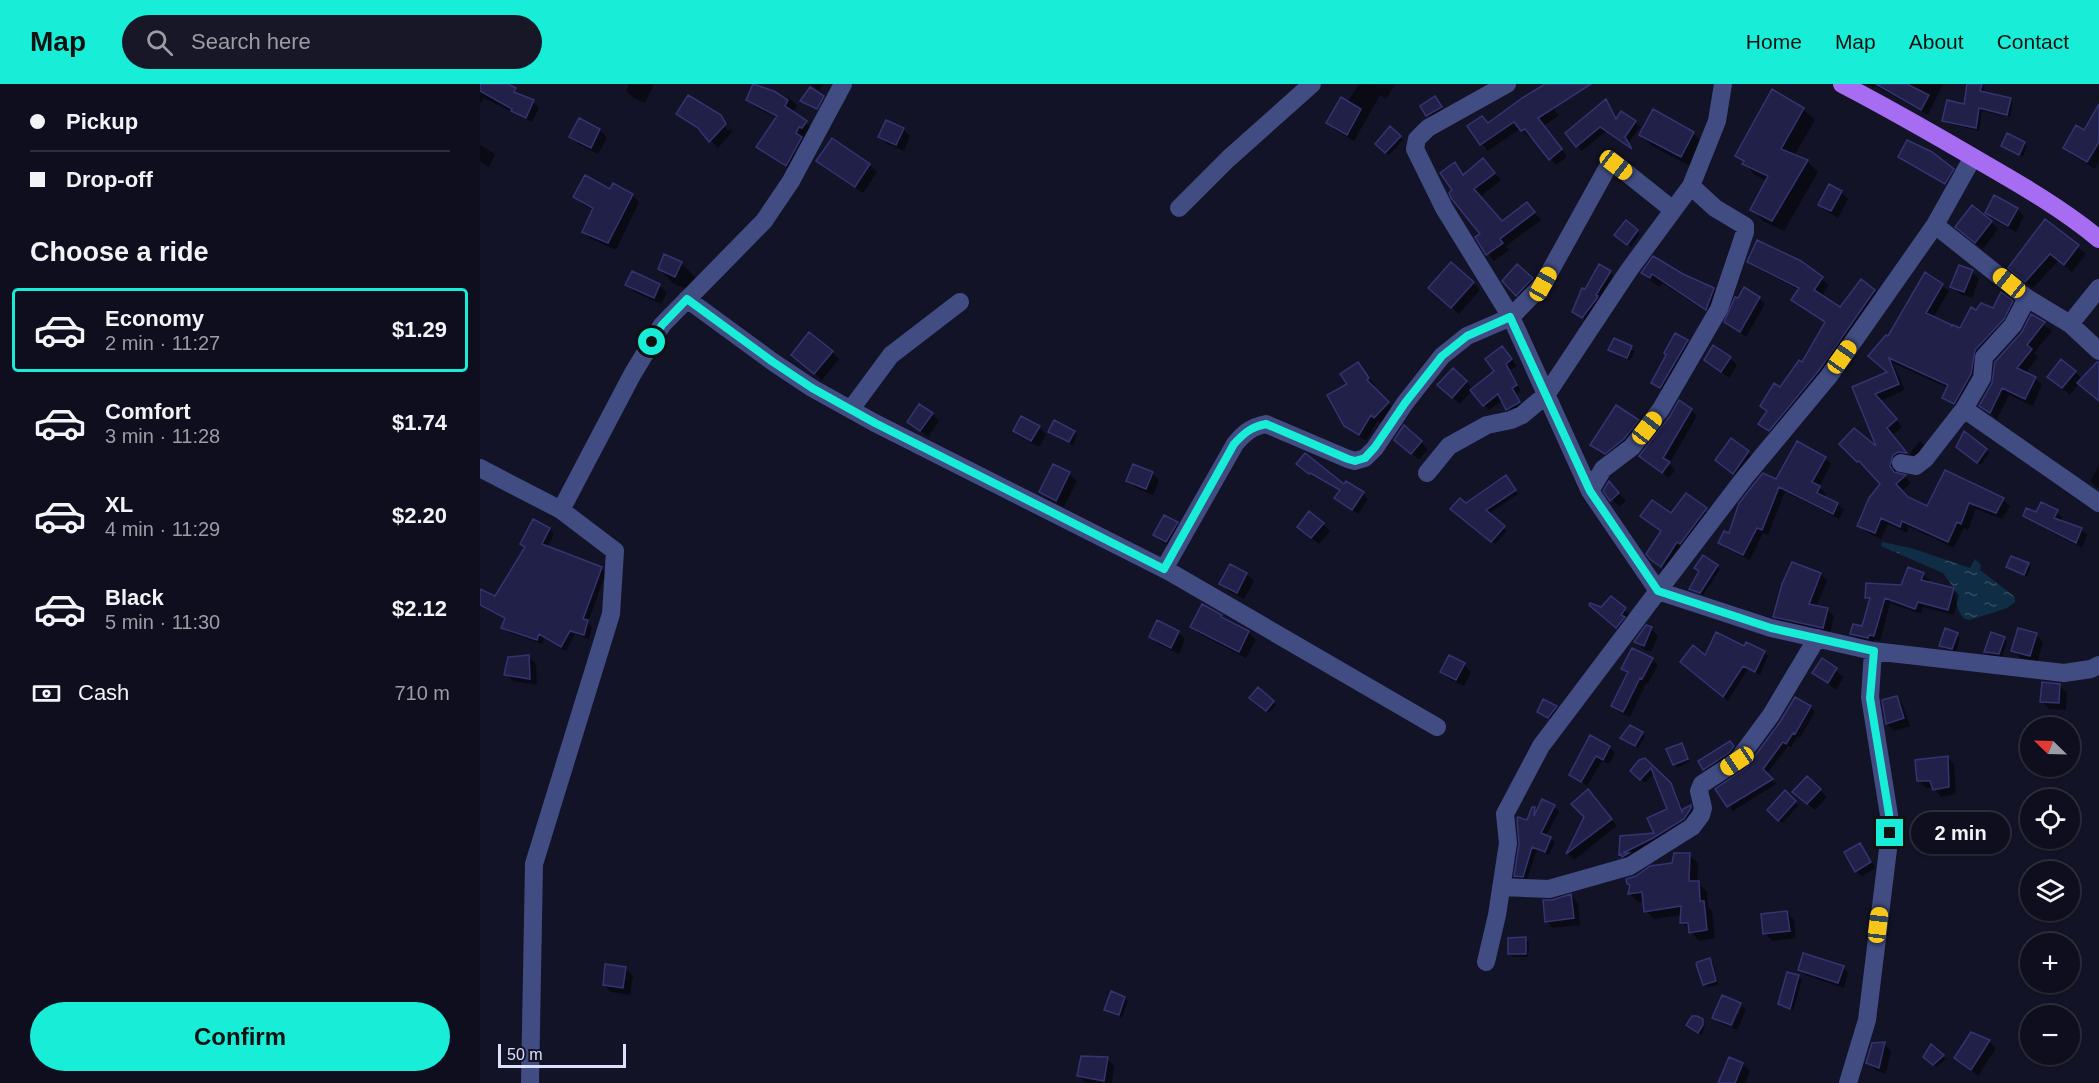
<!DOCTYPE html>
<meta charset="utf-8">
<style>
body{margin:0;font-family:Arial,sans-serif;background:#171727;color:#f1f3f6;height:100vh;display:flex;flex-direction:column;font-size:22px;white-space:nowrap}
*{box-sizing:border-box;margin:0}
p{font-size:20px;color:#9b9ca4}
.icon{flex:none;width:33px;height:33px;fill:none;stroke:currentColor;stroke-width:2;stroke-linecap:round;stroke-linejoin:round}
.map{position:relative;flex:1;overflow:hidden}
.details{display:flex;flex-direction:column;background:#0e0e1e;width:480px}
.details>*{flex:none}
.top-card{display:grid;align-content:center;height:132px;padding:0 30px;background:#0e0e1e}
.needle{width:39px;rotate:293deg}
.buttons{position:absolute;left:1540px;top:633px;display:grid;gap:12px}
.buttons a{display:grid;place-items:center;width:60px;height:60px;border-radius:50%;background:#0e0e1e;box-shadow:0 2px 4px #0004,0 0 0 2px #2e2e3c;font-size:30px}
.scale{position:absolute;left:18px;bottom:15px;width:128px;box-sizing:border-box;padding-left:6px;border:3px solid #dde0fc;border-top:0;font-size:16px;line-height:21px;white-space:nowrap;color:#dde0fc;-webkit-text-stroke:4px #131328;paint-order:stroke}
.end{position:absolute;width:27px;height:27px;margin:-14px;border:8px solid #18edd7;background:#111;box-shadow:0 0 0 3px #111}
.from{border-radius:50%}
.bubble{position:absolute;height:42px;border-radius:21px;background:#0e0e1e;box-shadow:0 2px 4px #0004,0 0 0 2px #2e2e3c;font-size:20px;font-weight:800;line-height:42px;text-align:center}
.car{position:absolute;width:18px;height:36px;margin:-18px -9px;border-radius:8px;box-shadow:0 0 4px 2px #0007;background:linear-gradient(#f5c518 24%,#345 0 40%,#f5c518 0 76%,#345 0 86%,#f5c518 0)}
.top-card b{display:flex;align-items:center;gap:21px;height:57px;font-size:22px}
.top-card b+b{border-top:2px solid #2e2e3c}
.top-card i{width:15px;height:15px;background:#f1f3f6}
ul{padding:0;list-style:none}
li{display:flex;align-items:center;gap:18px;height:84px;margin:0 12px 9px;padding:0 18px;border:3px solid transparent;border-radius:6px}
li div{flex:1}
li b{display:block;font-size:22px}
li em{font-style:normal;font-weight:800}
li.on{border-color:#18edd7}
li>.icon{width:54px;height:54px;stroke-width:1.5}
h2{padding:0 30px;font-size:27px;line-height:72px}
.pay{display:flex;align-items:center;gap:15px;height:66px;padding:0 30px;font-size:22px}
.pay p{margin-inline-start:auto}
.primary-button{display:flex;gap:12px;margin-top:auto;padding:12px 30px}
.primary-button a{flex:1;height:69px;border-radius:36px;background:#18edd7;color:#111;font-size:24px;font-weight:800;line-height:69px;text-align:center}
header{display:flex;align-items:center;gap:36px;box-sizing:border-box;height:84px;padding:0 30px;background:#18edd7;color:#111}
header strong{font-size:28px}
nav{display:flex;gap:33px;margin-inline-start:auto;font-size:21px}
.search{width:420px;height:54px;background:#171727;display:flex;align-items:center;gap:15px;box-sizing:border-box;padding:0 21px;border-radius:33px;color:#9b9ca4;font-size:22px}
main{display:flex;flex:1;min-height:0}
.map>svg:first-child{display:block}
.water{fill:url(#water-ripples)}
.shadow{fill:#0007;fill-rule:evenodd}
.building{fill:#202048;stroke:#343472;stroke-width:1.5}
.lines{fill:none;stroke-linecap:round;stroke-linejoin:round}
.minor{stroke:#414c83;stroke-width:18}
.major{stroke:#a66df3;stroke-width:18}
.route{stroke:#18edd7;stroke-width:8}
</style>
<header>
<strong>Map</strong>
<div class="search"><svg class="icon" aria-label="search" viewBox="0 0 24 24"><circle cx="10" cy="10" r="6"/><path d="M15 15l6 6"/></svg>Search here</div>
<nav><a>Home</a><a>Map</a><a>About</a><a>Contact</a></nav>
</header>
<main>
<section class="details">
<div class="top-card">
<b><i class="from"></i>Pickup</b>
<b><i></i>Drop-off</b>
</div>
<h2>Choose a ride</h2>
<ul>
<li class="on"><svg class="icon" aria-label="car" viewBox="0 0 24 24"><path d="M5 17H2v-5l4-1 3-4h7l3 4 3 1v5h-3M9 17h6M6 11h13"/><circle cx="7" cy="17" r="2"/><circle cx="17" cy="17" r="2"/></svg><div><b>Economy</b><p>2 min · 11:27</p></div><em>$1.29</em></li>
<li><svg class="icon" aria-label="car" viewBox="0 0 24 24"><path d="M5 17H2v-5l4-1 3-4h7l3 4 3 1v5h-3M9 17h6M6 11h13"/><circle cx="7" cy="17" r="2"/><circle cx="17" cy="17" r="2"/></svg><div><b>Comfort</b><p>3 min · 11:28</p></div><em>$1.74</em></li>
<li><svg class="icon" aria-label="car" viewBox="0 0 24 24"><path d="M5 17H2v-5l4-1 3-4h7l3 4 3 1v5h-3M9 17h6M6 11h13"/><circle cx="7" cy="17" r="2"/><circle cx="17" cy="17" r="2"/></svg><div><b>XL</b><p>4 min · 11:29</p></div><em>$2.20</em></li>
<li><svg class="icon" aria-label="car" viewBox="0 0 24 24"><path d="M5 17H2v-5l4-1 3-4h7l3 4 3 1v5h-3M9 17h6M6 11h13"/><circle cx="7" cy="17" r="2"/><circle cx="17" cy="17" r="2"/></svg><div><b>Black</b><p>5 min · 11:30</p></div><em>$2.12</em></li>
</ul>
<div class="pay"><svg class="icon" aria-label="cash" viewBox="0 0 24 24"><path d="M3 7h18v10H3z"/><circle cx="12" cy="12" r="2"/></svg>Cash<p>710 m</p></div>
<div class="primary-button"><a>Confirm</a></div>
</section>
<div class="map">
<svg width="1619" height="999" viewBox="0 0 1619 999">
<defs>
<pattern id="water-ripples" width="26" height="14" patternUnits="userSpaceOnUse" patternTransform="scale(1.5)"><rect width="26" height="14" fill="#0f2e45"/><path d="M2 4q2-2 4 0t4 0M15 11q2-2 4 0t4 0" fill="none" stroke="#324c61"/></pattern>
</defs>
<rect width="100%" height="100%" fill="#131328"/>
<path class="water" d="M 1402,458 L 1431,464 L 1490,484 L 1495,475 L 1501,481 L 1500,486 L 1535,513 L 1535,518 L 1527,524 L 1512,529 L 1489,536 L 1483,534 L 1478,525 L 1474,504 L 1463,489 L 1401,462 Z"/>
<path class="shadow" d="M 0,0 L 24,0 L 53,18 L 59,24 L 52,38 L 4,14 L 0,20 Z
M 149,0 L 174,0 L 165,19 L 154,14 L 146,7 Z
M 329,0 L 343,0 L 339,6 Z
M 879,0 L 915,1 L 906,15 L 900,11 L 874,57 L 855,46 L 848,38 L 867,19 Z
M 1068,0 L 1082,16 L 1074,26 L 1079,31 L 1064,42 L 1087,73 L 1076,81 L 1052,51 L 1049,53 L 1041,44 L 1008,67 L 989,43 L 1009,40 Z
M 1386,0 L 1463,0 L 1448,31 L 1395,2 L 1394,4 Z
M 1489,0 L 1502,0 L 1505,3 L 1503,9 L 1530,15 L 1533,18 L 1530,33 L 1502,27 L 1499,47 L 1467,39 L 1463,36 L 1485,21 Z
M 274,1 L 309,14 L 317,21 L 312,29 L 333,45 L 323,56 L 328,61 L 314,88 L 285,70 L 278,63 L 297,34 L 275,23 L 268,16 Z
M 1293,7 L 1323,25 L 1335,36 L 1314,72 L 1327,77 L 1338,88 L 1304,147 L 1283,137 L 1272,125 L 1287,97 L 1275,91 L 1257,72 Z
M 954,14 L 968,31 L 955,38 L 948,31 Z
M 1126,17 L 1137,35 L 1155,38 L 1160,43 L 1149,58 L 1154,66 L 1126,47 L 1102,67 L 1097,62 Z
M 1619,25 L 1619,78 L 1615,85 L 1592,71 L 1585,64 L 1605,48 Z
M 1173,27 L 1213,49 L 1225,61 L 1212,83 L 1172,62 L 1161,50 Z
M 198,30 L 241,35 L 248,47 L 250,46 L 247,39 L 252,48 L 238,64 L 224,49 L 205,37 Z
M 100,36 L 120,46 L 127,54 L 118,70 L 98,60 L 91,52 Z
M 423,45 L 430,52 L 424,67 L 407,60 L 400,53 Z
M 911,45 L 923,56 L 909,71 L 897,60 Z
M 352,56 L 389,81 L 397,88 L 383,109 L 346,84 L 338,76 Z
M 1544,59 L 1547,62 L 1543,73 L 1523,62 Z
M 0,61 L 15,70 L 9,83 L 0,78 Z
M 1420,73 L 1473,86 L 1478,92 L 1471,104 L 1426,78 Z
M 1003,76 L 1021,96 L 1000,113 L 1022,139 L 1047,120 L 1061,136 L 1026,162 L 1029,166 L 1014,177 L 997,154 L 1002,150 L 974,107 L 975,80 L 984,91 Z
M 131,107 L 152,111 L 159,118 L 136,166 L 111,155 L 104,148 L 113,126 L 102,120 L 95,112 Z
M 1361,108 L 1368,115 L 1358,134 L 1348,128 L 1340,121 Z
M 1537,125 L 1544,132 L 1536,148 L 1514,136 L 1506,129 Z
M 1566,137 L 1606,170 L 1592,188 L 1578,177 L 1553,204 L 1530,184 Z
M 1511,138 L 1518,145 L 1503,165 L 1484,150 Z
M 1157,147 L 1160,150 L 1151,163 L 1140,154 Z
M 1269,177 L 1320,178 L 1349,201 L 1341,213 L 1360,225 L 1381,197 L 1402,214 L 1296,353 L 1280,340 L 1288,328 L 1282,322 L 1300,305 L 1322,280 L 1346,240 L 1320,223 L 1313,216 L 1319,206 L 1276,184 Z
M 201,179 L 216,194 L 211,207 L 194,200 L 179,185 Z
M 1037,183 L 1059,203 L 1044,218 L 1024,197 Z
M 1130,188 L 1133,192 L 1119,215 L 1120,216 L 1106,236 L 1097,230 L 1105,207 Z
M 1163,188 L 1202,191 L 1233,205 L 1244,215 L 1236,234 L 1182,199 L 1180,203 L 1173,199 Z
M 1492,188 L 1499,195 L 1492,214 L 1480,210 L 1472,202 Z
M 1446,190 L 1469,207 L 1453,234 L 1473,244 L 1481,246 L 1496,228 L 1514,226 L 1532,218 L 1538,225 L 1481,325 L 1471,320 L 1464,314 L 1468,304 L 1413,279 L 1425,306 L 1400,317 L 1422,343 L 1412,351 L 1432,375 L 1416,383 L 1416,390 L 1425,393 L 1431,399 L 1422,407 L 1429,415 L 1448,424 L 1465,388 L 1523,416 L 1530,422 L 1522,435 L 1496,425 L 1488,446 L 1484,444 L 1474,464 L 1428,442 L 1427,449 L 1408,440 L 1401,455 L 1386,448 L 1379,442 L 1402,400 L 1386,382 L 1385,384 L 1361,360 L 1400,367 L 1374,304 L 1409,289 L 1397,279 Z
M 993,199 L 1000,206 L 979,230 L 958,211 Z
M 147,200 L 179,201 L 187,209 L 181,220 L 154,208 Z
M 1279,214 L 1285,220 L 1266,253 L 1246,238 Z
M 1552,232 L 1572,247 L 1554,269 L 1558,273 L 1545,290 L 1555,294 L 1562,301 L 1553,322 L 1529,311 L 1517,335 L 1501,321 ZM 1526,298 L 1519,314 L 1519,307 Z
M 1134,256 L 1155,267 L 1150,277 L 1130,266 Z
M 1207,258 L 1213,263 L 1186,309 L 1173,299 L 1188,271 Z
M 352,268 L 359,275 L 342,296 L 313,271 Z
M 1028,270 L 1037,282 L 1030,286 L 1041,307 L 1036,310 L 1044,324 L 1033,330 L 1023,316 L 1009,326 L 992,306 L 980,320 L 967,308 L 986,298 L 993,305 L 1016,288 Z
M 1250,274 L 1257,281 L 1249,294 L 1226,276 Z
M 878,280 L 895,301 L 892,303 L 915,326 L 901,339 L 898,336 L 886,357 L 873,348 L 865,341 L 869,300 Z
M 1595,288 L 1602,295 L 1619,289 L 1619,316 L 1599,299 L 1590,311 L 1577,300 Z
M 1211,326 L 1217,332 L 1189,380 L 1195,386 L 1189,394 L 1167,378 Z
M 452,330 L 459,337 L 448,353 L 429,338 Z
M 1158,337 L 1165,344 L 1133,376 L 1119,368 L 1112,361 Z
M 559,343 L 566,351 L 559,363 L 542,354 L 535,347 Z
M 569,348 L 594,348 L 597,351 L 593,361 Z
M 916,356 L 941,358 L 948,365 L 939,376 Z
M 1440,357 L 1446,363 L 1437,372 L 1433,372 L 1430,369 Z
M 1481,366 L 1506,366 L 1509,369 L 1501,381 Z
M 1268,368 L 1275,376 L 1261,396 L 1237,376 Z
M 1345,374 L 1351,380 L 1339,403 L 1346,410 L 1344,413 L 1357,420 L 1364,426 L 1359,435 L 1305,408 L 1288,451 L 1283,449 L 1270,476 L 1246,464 L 1240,458 L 1249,451 L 1297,397 Z
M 574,382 L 589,390 L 597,397 L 584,423 L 568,415 L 561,408 Z
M 1619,382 L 1619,405 L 1610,397 Z
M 823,385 L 883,410 L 888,415 L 878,430 L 856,414 L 861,407 L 835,393 L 834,394 Z
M 672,389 L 679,397 L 673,411 L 656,404 L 648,396 Z
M 1029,396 L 1038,410 L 1008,430 L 1027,447 L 1015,460 L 975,428 Z
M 1136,406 L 1146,417 L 1139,423 L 1125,407 Z
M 1206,411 L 1232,432 L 1188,488 L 1172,475 L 1182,448 L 1162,432 L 1191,431 Z
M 1577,428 L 1582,433 L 1580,438 L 1601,445 L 1607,451 L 1602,464 L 1551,437 L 1545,431 Z
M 697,439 L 704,446 L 694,464 L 682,458 L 675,451 Z
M 843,440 L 850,447 L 839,460 L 826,450 Z
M 69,445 L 74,450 L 67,464 L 121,484 L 126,489 L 108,538 L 112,543 L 109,555 L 95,550 L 86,567 L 64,554 L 62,560 L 28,548 L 23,543 L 26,535 L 0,522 L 0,507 L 16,514 L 46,464 L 42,460 Z
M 1548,480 L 1551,483 L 1547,493 L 1528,483 Z
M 750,482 L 766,490 L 774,497 L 764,515 L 748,507 L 741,499 Z
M 1237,482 L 1240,485 L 1223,511 L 1210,505 L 1220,488 Z
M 1341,490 L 1347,497 L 1336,523 L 1347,526 L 1354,532 L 1350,550 L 1301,539 L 1294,532 Z
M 1443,490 L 1449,496 L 1448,499 L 1473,505 L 1479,511 L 1474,531 L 1443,523 L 1441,530 L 1410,519 L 1400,557 L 1394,556 L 1393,559 L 1378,555 L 1372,550 L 1383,544 L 1390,517 L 1386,513 L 1422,503 Z
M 1131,514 L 1152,533 L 1144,550 L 1118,528 Z
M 741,532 L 746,537 L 768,548 L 776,556 L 766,574 L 719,550 L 712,543 Z
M 1171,545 L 1178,552 L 1171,568 L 1163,565 L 1156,558 Z
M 698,548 L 705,555 L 699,570 L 678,560 L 671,553 Z
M 1477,550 L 1480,554 L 1476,567 L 1464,565 L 1461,561 Z
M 1556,551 L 1563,558 L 1557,579 L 1540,574 L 1533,566 Z
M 1524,554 L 1527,557 L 1522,573 L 1509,571 L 1506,568 Z
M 1265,564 L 1284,568 L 1288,572 L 1280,591 L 1268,585 L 1248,617 L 1207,582 L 1226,573 Z
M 48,573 L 56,580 L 57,601 L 33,597 L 26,590 Z
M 1172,575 L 1178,581 L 1168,600 L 1166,599 L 1150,633 L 1139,628 L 1133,622 L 1149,590 L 1143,585 Z
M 1342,576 L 1364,593 L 1356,606 L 1334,589 Z
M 984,581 L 991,588 L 984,602 L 969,595 L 962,587 Z
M 1579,601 L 1587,609 L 1586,626 L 1569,625 L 1562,617 Z
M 778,605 L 796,621 L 789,629 L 774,617 Z
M 1416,613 L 1423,621 L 1430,642 L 1414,647 L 1407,640 L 1404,617 Z
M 1063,617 L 1079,626 L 1072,636 L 1058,628 Z
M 1330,623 L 1335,628 L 1320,654 L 1318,652 L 1311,663 L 1308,662 L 1287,690 L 1296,700 L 1253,727 L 1237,705 L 1267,685 Z
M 1162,649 L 1165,652 L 1158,664 L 1145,656 Z
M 1110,653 L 1129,663 L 1135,669 L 1129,680 L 1122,677 L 1107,702 L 1091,690 Z
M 1201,661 L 1210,678 L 1197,684 L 1194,680 Z
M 1253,663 L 1256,666 L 1228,688 L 1224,685 Z
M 1467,673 L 1474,680 L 1476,710 L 1461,713 L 1454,704 L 1446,704 L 1438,696 Z
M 1164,676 L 1195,706 L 1203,726 L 1210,723 L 1215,727 L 1209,739 L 1178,758 L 1145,774 L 1141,770 L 1142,753 L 1176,750 L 1188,725 L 1174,690 L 1165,699 L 1152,687 Z
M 1340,706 L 1347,713 L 1335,726 L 1322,715 Z
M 1305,708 L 1318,722 L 1302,739 L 1289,726 Z
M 1114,714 L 1137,742 L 1094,776 L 1088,770 Z
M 1063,717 L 1079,727 L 1066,752 L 1075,758 L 1069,771 L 1057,766 L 1047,796 L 1040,796 L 1036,792 L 1048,738 L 1054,725 L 1058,728 Z
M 1380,761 L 1396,784 L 1382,792 L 1376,787 Z
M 1209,771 L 1218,779 L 1217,799 L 1227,807 L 1228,823 L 1232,827 L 1235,854 L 1219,857 L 1202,838 L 1202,831 L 1174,835 L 1166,827 L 1165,817 L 1158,818 L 1150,810 Z
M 1091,812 L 1098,819 L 1100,841 L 1073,844 L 1066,837 Z
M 1307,829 L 1314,836 L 1316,854 L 1292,857 L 1285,849 Z
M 1045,855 L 1049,858 L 1048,873 L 1033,873 L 1030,869 Z
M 1229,876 L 1233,879 L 1238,901 L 1227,903 L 1224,900 Z
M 1363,883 L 1368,889 L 1364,904 L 1325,891 L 1320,885 Z
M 145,884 L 153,892 L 150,911 L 131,908 L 124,901 Z
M 1319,892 L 1322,896 L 1313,927 L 1300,920 Z
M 1243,913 L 1260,921 L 1249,943 L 1240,939 L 1234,933 Z
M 645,914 L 648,917 L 642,934 L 626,926 Z
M 1262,922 L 1266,926 L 1257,946 L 1252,944 Z
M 1222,937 L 1225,940 L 1222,951 L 1211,944 Z
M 1509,957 L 1516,964 L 1498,992 L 1476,974 Z
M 1404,960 L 1411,967 L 1406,990 L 1395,986 L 1388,979 Z
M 1451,962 L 1466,975 L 1457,983 L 1448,976 Z
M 627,975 L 634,982 L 632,999 L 606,999 L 598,992 Z
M 1250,975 L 1263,980 L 1270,987 L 1265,999 L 1241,999 Z"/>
<path class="building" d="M 0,0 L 28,0 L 36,4 L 34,8 L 54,16 L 46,34 L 31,27 L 32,25 L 0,7 Z
M 273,0 L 294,7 L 308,16 L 305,22 L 327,37 L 322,44 L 319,43 L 316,49 L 322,53 L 306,82 L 276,63 L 297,32 L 266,16 Z
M 1065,0 L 1111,0 L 1058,34 L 1082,65 L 1069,76 L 1045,45 L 1041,47 L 1034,38 L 1000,61 L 987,42 L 1002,32 L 1008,39 L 1042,14 Z
M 1396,0 L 1427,0 L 1449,11 L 1441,26 Z
M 1487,0 L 1502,0 L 1500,7 L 1531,14 L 1527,31 L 1499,24 L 1496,44 L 1462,37 L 1467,16 L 1484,20 Z
M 330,3 L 344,12 L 337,25 L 320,17 Z
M 1292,5 L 1324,24 L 1301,65 L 1328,76 L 1292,137 L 1270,126 L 1288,92 L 1262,80 L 1264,77 L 1255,72 Z
M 208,11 L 241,31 L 246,40 L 229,58 L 218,44 L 196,30 Z
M 955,12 L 962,23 L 946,32 L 940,22 Z
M 861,13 L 881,25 L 867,51 L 846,39 Z
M 1126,15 L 1136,35 L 1141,27 L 1156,37 L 1145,53 L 1152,65 L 1120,43 L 1096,63 L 1085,49 Z
M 1619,20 L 1619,58 L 1607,78 L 1583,64 L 1596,41 L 1604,46 Z
M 1173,25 L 1214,48 L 1201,73 L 1159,51 Z
M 99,34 L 120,45 L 111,64 L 89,53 Z
M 406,36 L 424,44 L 416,61 L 398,53 Z
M 910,42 L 921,52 L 905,69 L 895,60 Z
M 1527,49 L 1545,58 L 1539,71 L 1521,62 Z
M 352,54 L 390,80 L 375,103 L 336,77 Z
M 1427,56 L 1452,68 L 1474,85 L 1465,100 L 1418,73 Z
M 1003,74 L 1015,89 L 994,105 L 1022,137 L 1047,118 L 1055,128 L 1020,155 L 1023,159 L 1006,171 L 995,153 L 1000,150 L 971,114 L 969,109 L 972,106 L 960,89 L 975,78 L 983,91 Z
M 105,91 L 130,105 L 133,99 L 153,110 L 128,159 L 102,148 L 113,124 L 93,113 Z
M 1349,100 L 1362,107 L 1351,127 L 1338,121 Z
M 1514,111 L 1538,124 L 1528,142 L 1505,129 Z
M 1492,121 L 1512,137 L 1495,159 L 1475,143 Z
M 1565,135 L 1599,161 L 1584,181 L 1570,170 L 1545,198 L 1528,184 Z
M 1146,136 L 1158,146 L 1147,161 L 1134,151 Z
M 1277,156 L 1321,177 L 1343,193 L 1334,206 L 1360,223 L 1381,195 L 1395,206 L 1340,285 L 1289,347 L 1278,340 L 1287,327 L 1280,322 L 1294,299 L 1300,303 L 1319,276 L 1322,278 L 1345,238 L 1311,216 L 1319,204 L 1267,178 Z
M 184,170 L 202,178 L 195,193 L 178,185 Z
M 1173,172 L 1203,190 L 1234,204 L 1226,226 L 1172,190 L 1170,194 L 1161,189 Z
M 971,178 L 994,198 L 971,224 L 948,204 Z
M 1037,180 L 1053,194 L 1036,212 L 1022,197 Z
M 1119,180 L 1131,187 L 1116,211 L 1118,212 L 1117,214 L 1102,234 L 1092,228 L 1102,204 L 1105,205 Z
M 1479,181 L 1493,186 L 1484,208 L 1470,203 Z
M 152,187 L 180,200 L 174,214 L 145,201 Z
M 1445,188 L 1463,200 L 1446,229 L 1472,241 L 1471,243 L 1473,241 L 1480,244 L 1491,223 L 1496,226 L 1501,219 L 1513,224 L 1521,208 L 1533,217 L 1524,235 L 1495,266 L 1491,290 L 1474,320 L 1462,314 L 1468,301 L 1409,274 L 1419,300 L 1395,310 L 1417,335 L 1407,344 L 1427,369 L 1418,368 L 1413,371 L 1410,382 L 1414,388 L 1426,391 L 1416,400 L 1428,413 L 1447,422 L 1465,386 L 1524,414 L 1516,429 L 1489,419 L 1481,440 L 1477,438 L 1468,458 L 1422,437 L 1420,443 L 1401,434 L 1395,449 L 1377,442 L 1389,414 L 1400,400 L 1379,377 L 1377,378 L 1359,360 L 1374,344 L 1396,362 L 1372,303 L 1407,288 L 1388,272 L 1406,251 L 1408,252 Z
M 1264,203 L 1280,213 L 1260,248 L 1244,238 L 1255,213 L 1258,214 Z
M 1551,230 L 1565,238 L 1547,261 L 1552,265 L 1537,284 L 1556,293 L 1545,315 L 1522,304 L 1510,329 L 1499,322 L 1512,299 L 1515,278 L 1542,248 Z
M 329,248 L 353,267 L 334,290 L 311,271 Z
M 1195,249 L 1208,256 L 1180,304 L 1171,299 L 1186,271 L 1184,269 Z
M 1134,254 L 1152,262 L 1147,274 L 1128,266 Z
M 1233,261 L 1251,273 L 1241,288 L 1224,276 Z
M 1022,262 L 1032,275 L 1026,280 L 1037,301 L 1032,304 L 1040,318 L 1026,326 L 1018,310 L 1003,322 L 990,306 L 1014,287 L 1005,275 Z
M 1581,275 L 1596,287 L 1582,304 L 1567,293 Z
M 878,278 L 889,294 L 887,296 L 909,318 L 894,334 L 891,331 L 879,351 L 864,342 L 847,311 L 867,300 L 860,290 Z
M 1617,278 L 1619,278 L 1619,317 L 1597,299 Z
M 973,284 L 987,297 L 972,314 L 957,301 Z
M 1199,316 L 1212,325 L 1183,374 L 1190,378 L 1182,389 L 1159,372 L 1190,332 Z
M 439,320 L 453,329 L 440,347 L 427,338 Z
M 1136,321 L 1159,336 L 1144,355 L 1125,370 L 1110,361 Z
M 541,332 L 560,342 L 551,357 L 533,347 Z
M 574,336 L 595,347 L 589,358 L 568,348 Z
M 924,341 L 942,357 L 931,370 L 914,356 Z
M 1484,347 L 1507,365 L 1497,379 L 1476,363 Z
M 1251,354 L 1269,367 L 1253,390 L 1235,376 Z
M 1317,357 L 1346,373 L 1332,398 L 1340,402 L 1337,409 L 1358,419 L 1353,430 L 1299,403 L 1282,446 L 1277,444 L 1263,471 L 1238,459 L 1244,447 L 1249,449 L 1259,419 L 1274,400 L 1283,389 L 1296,395 Z
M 825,369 L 864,400 L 866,397 L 884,408 L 872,426 L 854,414 L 860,406 L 830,389 L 829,390 L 816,380 Z
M 573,380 L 590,388 L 576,417 L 559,408 Z
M 653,380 L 673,388 L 666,405 L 646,397 Z
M 1026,391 L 1036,406 L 1006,426 L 1025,442 L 1011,458 L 970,425 L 980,414 L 986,419 Z
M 1129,397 L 1139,409 L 1130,417 L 1123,407 Z
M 1206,409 L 1227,424 L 1200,460 L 1197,458 L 1181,483 L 1171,476 L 1166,470 L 1181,447 L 1160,432 L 1172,416 L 1191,429 Z
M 1561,418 L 1578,426 L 1574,434 L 1602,444 L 1596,459 L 1543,432 L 1546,424 L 1556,428 Z
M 829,427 L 844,439 L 831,454 L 817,443 Z
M 684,431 L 698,438 L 686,458 L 673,451 Z
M 53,435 L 70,444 L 62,460 L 122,483 L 103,535 L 108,536 L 104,551 L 90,547 L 81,563 L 59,550 L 57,556 L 21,544 L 25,534 L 0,521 L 0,505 L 15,512 L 45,463 L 40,460 Z
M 1223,471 L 1238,481 L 1220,509 L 1209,505 L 1219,487 L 1214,484 Z
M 1531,472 L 1549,479 L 1544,491 L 1526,483 Z
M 1312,478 L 1341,489 L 1329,520 L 1348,524 L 1343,544 L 1293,533 L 1302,500 Z
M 750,480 L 767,489 L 757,509 L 739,500 Z
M 1428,483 L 1444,489 L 1441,496 L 1474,504 L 1468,526 L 1438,518 L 1435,525 L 1405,514 L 1394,552 L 1389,551 L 1388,554 L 1370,550 L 1373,540 L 1382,542 L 1390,514 L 1385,514 L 1386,499 L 1421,501 Z
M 1131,512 L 1146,524 L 1141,531 L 1145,533 L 1136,544 L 1109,521 L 1110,519 L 1121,523 Z
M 722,520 L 742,531 L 741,533 L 769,547 L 759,568 L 710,543 Z
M 677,536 L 699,547 L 691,564 L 669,553 Z
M 1166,541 L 1172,543 L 1164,562 L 1154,558 Z
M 1465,544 L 1478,549 L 1472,565 L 1459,562 Z
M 1538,544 L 1557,549 L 1550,572 L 1531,567 Z
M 1236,548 L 1264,562 L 1266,558 L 1285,567 L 1275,588 L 1263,582 L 1243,613 L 1200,578 L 1213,561 L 1225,571 Z
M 1511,548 L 1525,553 L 1519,570 L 1504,568 Z
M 1152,564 L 1173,574 L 1162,595 L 1160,594 L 1143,628 L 1131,622 L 1148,588 L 1141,585 Z
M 49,571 L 50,595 L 24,591 L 28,573 Z
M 969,571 L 985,579 L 976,596 L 960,588 Z
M 1342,574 L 1357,584 L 1348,599 L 1332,589 Z
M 1562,598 L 1580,600 L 1579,619 L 1560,618 Z
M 778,603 L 794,617 L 786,627 L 769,614 Z
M 1417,612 L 1424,634 L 1406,640 L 1402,616 Z
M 1315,613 L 1331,622 L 1315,650 L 1313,649 L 1306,660 L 1303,658 L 1283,685 L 1293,695 L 1247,723 L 1235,705 L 1266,684 L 1300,638 Z
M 1063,615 L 1077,622 L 1068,634 L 1057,628 Z
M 1150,641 L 1163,648 L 1155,662 L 1140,654 Z
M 1110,651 L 1130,662 L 1123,676 L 1116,672 L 1101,698 L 1089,691 Z
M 1250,657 L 1254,662 L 1249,669 L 1223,686 L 1218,677 Z
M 1202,659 L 1208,675 L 1193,681 L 1186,665 Z
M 1468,672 L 1469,703 L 1453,706 L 1450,697 L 1437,697 L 1435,676 Z
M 1165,674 L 1191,699 L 1202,728 L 1203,725 L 1211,721 L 1211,724 L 1204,735 L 1173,754 L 1143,769 L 1149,769 L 1142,773 L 1141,770 L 1139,771 L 1140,752 L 1174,749 L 1167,734 L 1187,725 L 1171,684 L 1160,696 L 1150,687 L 1159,676 Z
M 1327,692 L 1341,705 L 1327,720 L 1312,708 Z
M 1108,705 L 1132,735 L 1086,770 L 1104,733 L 1091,720 Z
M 1305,706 L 1316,717 L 1298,737 L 1287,726 Z
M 1062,715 L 1075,721 L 1061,749 L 1071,753 L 1065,768 L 1052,763 L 1043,793 L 1034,792 L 1039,760 L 1037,735 L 1038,733 L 1047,736 L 1052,723 L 1055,723 L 1054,732 Z
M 1380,759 L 1391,778 L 1375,788 L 1364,768 Z
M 1194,769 L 1210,769 L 1209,797 L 1219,797 L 1220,817 L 1224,817 L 1227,846 L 1209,849 L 1208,839 L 1200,839 L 1201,822 L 1164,828 L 1162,808 L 1148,810 L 1150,801 L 1147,800 L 1146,795 L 1156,792 L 1170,782 L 1192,779 Z
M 1091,810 L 1094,834 L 1065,838 L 1063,816 L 1072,816 Z
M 1307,827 L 1310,847 L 1283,850 L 1281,830 Z
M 1046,853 L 1046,870 L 1028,870 L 1028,854 Z
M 1323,869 L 1364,882 L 1358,899 L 1318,886 Z
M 1230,874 L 1236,897 L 1223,901 L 1216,880 L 1217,878 Z
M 125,880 L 146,883 L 143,904 L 123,901 Z
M 1307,888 L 1319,891 L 1310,925 L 1298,920 Z
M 631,907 L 645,913 L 639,931 L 624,926 Z
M 1242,911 L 1261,919 L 1251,941 L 1232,934 Z
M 1212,932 L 1217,932 L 1223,935 L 1223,941 L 1218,949 L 1206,941 Z
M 1491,948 L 1510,956 L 1491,986 L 1474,974 Z
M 1405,958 L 1399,984 L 1386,979 L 1392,959 Z
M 1451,960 L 1464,971 L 1453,981 L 1443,973 Z
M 601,972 L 628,973 L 624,997 L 597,992 Z
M 1249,973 L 1263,979 L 1255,999 L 1238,999 Z"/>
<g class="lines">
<path class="minor" d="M 699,124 L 748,75 L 832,0
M 1193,126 L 1133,78 L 1130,79 L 1063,200 L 1031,233 L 1110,407 L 1178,507 L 1265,393 L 1349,292 L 1455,141 L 1493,73
M 1547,214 L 1590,240 L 1619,204
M 207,215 L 293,278 L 332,304 L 395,339 L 690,488 L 957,643
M 1590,240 L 1619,267
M 371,325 L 411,271 L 480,218
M 1484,325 L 1619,419
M 1421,379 L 1436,382 L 1445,375 L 1484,325 L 1502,294 L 1504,273 L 1533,241 L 1547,214 L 1455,141
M 0,384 L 81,426 L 152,291 L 182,241 L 284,137 L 311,97 L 363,0
M 947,389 L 969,362 L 1007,341 L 1031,336 L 1042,331 L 1066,311 L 1149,186 L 1211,102 L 1237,37 L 1243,0
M 1110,407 L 1123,385 L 1152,363 L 1181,325 L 1239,225 L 1265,148 L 1265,142 L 1235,124 L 1211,102
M 684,485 L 755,360 C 764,349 771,343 786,340 L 868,375 L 875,377 L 885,374 L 895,364 L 925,319 L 962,272 L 987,252 L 1031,233 L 964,124 L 935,65 L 937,55 L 948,44 L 1027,0
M 1021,803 L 1069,805 L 1150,782 L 1212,743 L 1221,731 L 1223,724 L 1219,707 L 1222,700 L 1257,677 L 1291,631 L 1337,554
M 1006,878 L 1017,831 L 1028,759 L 1025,730 L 1061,662 L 1178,507 L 1291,544 L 1393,567 L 1584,589 L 1611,585 L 1619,581
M 50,999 L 54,780 L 131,530 L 135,467 L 81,426
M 1368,999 L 1387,936 L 1410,749 L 1409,731 L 1390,613 L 1393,567"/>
<path class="major" d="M 1362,0 C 1410,25 1457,52 1503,79 C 1543,102 1584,126 1619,155"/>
</g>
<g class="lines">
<path class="route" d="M 172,258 L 182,241 L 207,215 L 293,278 L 332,304 L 395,339 L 684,485 L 754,360 C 764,349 771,343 786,340 L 868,375 L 875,377 L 885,374 L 895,363 L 925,319 L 962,272 L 987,252 L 1030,233 L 1110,407 L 1178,507 L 1291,544 L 1394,567 L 1390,614 L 1409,730 L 1410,749"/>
</g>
</svg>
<div class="buttons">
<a><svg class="needle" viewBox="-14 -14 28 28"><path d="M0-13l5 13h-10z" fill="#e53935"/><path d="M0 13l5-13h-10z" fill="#9b9ca4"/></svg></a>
<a><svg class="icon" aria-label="locate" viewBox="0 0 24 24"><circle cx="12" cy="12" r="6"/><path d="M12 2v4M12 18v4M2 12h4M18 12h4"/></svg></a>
<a><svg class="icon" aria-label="layers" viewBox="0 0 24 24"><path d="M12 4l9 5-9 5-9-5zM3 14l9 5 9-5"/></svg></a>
<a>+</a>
<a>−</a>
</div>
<div class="scale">50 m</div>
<i class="end from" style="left:172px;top:258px"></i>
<i class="end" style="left:1410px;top:749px"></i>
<div class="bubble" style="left:1431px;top:728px;width:99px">2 min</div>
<i class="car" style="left:1136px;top:81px;rotate:128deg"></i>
<i class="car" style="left:1529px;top:199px;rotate:309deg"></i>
<i class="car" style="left:1063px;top:200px;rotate:29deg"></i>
<i class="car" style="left:1362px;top:273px;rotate:35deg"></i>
<i class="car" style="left:1167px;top:344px;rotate:38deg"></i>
<i class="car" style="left:1257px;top:677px;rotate:236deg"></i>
<i class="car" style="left:1398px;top:841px;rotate:7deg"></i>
</div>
</main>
